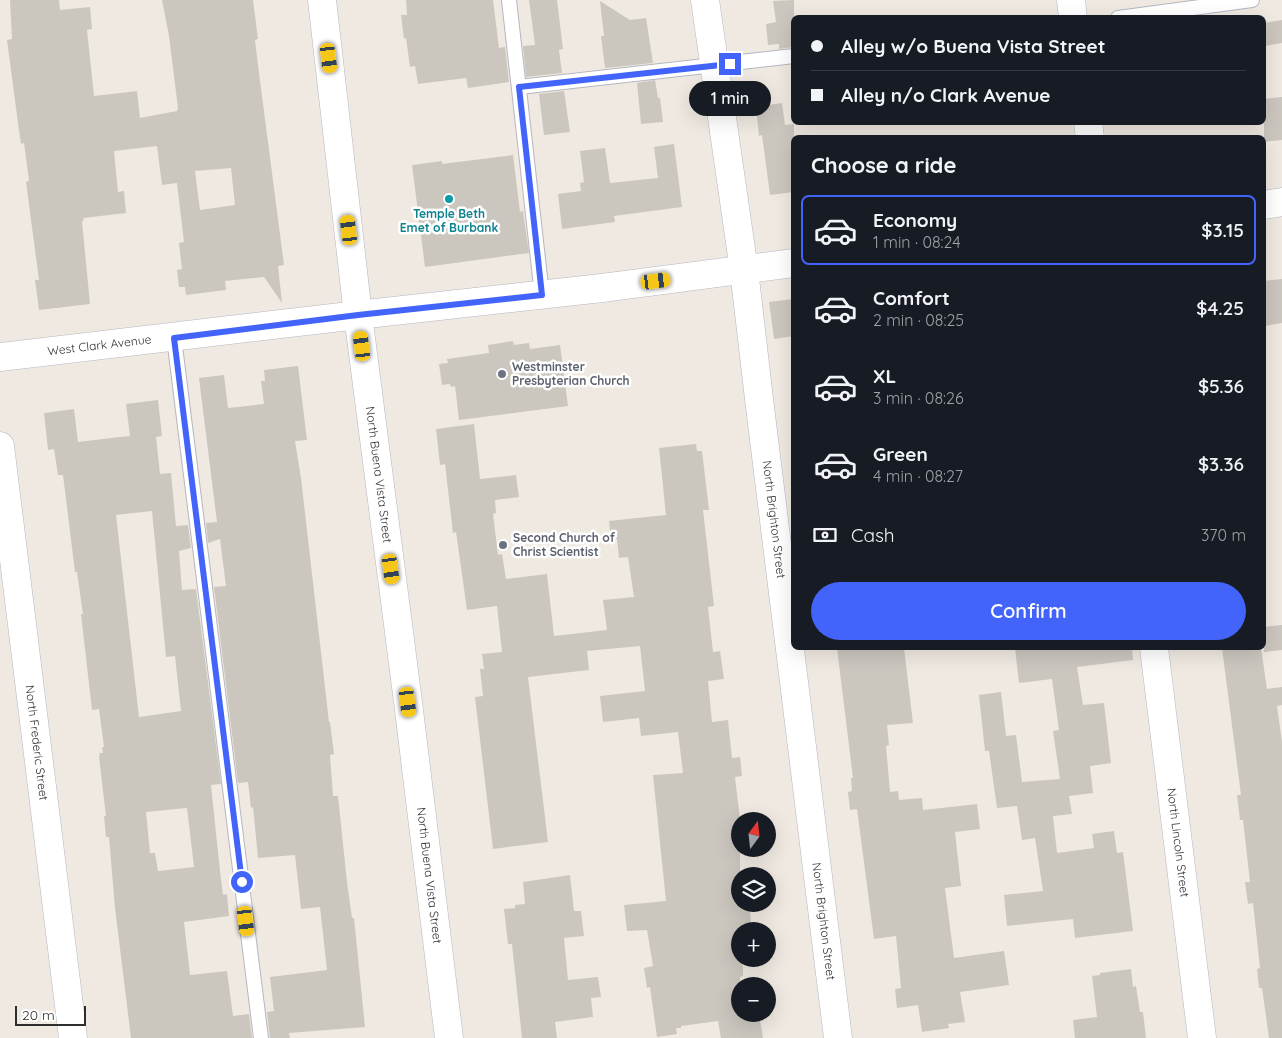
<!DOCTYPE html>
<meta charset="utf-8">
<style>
body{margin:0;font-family:Quicksand,sans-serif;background:#20242c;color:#f1f3f6;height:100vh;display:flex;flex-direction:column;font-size:19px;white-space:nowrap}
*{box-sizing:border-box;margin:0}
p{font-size:16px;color:#9ea1a6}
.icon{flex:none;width:28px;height:28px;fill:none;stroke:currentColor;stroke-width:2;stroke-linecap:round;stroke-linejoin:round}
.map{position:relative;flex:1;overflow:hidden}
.side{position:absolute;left:791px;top:135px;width:475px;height:515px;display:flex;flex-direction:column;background:#171b24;border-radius:8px;box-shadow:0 5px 20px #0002}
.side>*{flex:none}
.hud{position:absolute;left:791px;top:15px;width:475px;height:110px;border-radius:8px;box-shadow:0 5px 20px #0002;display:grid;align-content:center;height:110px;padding:0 20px;background:#171b24}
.needle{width:32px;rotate:15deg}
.controls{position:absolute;left:731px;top:812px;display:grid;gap:10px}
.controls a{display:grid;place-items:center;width:45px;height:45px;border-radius:50%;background:#171b24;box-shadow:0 5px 20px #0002;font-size:25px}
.scale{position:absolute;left:15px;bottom:12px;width:71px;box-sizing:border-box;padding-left:5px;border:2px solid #2e2e2e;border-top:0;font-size:14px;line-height:18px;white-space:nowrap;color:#2e2e2e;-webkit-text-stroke:4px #fff;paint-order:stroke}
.end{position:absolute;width:22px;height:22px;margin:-11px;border:6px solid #4264fb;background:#fff;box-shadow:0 0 0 2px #fff}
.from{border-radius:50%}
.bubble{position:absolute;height:35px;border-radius:18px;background:#171b24;box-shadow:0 5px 20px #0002;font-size:16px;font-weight:600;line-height:35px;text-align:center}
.car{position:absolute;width:15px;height:30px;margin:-15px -8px;border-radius:6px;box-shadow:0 0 4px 1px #0007;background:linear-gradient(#f5c518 24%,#345 0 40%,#f5c518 0 76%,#345 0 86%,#f5c518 0)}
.hud b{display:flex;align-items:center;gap:18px;height:48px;font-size:19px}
.hud b+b{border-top:1px solid #363941}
.hud i{width:12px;height:12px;background:#f1f3f6}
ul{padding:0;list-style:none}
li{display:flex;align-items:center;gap:15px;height:70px;margin:0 10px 8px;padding:0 10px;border:2px solid transparent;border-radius:8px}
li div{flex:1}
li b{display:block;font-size:19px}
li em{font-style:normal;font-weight:600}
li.on{border-color:#4264fb}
li>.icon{width:45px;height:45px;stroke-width:1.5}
h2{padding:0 20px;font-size:22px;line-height:60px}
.pay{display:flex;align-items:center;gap:12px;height:55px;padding:0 20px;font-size:19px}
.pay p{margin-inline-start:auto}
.button{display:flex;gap:10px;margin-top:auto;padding:10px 20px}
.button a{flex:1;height:58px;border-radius:30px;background:#4264fb;color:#fff;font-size:20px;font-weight:600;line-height:58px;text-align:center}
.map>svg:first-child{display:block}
.building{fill:#cbc7bf;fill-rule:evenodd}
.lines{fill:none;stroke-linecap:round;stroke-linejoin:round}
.lane-casing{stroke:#b4b7c1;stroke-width:16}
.street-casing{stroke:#b4b7c1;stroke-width:29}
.secondary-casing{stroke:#b4b7c1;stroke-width:29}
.lane{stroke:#fff;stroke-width:14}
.street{stroke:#fff;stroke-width:28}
.secondary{stroke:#fff;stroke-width:28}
.route{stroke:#4264fb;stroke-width:6}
.culture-dot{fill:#0f9aa8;stroke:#fff;stroke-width:2}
.worship-dot{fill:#6b7280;stroke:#fff;stroke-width:2}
.labels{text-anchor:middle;stroke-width:5;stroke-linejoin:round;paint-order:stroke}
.culture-label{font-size:12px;font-weight:bold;fill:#0d838f;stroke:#fff}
.street-label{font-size:12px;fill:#2e2e2e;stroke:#fff}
.worship-label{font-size:12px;font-weight:bold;fill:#5b616d;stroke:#fff;text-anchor:start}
</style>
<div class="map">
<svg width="1282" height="1038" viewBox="0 0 1282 1038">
<rect width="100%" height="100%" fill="#efe9e1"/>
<path class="building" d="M 10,0 L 59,0 L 60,10 L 90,7 L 92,29 L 87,30 L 94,96 L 137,91 L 140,118 L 177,111 L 178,108 L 169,36 L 162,0 L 253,0 L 258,39 L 255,40 L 259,73 L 284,265 L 278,266 L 282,303 L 264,277 L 225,281 L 226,290 L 186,295 L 185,287 L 179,287 L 177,270 L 182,269 L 179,243 L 184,242 L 177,183 L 162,185 L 157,146 L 114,151 L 118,192 L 124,191 L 126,213 L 83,218 L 84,221 L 82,221 L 90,304 L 39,310 L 35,280 L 39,280 L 26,182 L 29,181 L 24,143 L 21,144 L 18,123 L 7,40 L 12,39 ZM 231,168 L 235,205 L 200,210 L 195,171 Z
M 406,0 L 493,0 L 499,48 L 505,47 L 509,82 L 468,88 L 466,78 L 418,84 L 415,66 L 410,67 L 406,38 L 404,39 L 401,15 L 407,15 Z
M 529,0 L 557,0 L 563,49 L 559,50 L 562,73 L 526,77 L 523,46 L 535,45 Z
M 794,0 L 794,47 L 779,49 L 779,44 L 768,45 L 766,24 L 776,22 L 773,1 Z
M 600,1 L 630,20 L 646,18 L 653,63 L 605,68 L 601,36 L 604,36 Z
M 1282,20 L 1282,43 L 1264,46 L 1264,23 Z
M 655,80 L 658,98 L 660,98 L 663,122 L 641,124 L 637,83 Z
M 564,91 L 570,132 L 544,135 L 539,94 Z
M 1282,97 L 1282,140 L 1264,142 L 1264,99 Z
M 782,103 L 785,125 L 794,124 L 794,192 L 770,195 L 762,135 L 759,136 L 756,107 Z
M 674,144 L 682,207 L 614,216 L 615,222 L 562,229 L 558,194 L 581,191 L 580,183 L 584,182 L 580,151 L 605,148 L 610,183 L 658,178 L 654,147 Z
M 513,155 L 520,212 L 523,211 L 529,253 L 425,267 L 412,165 L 442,161 L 442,164 Z
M 1282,279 L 1282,323 L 1264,326 L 1264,281 Z
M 794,299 L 794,336 L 774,339 L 769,302 Z
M 513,341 L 514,345 L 529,343 L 530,349 L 560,345 L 568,406 L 459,420 L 455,386 L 451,387 L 450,384 L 442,385 L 439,364 L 448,363 L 447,359 L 489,353 L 488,345 Z
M 298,366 L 307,440 L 295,441 L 301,478 L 329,722 L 330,722 L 334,754 L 330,755 L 333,796 L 338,796 L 347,882 L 352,918 L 354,918 L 365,1027 L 289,1033 L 290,1038 L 270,1038 L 267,1012 L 274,1011 L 270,977 L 327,970 L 320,907 L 301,909 L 295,855 L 258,858 L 253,807 L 251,808 L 248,782 L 238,783 L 214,587 L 226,586 L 220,539 L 208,543 L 206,523 L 217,522 L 199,378 L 224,375 L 228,408 L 264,404 L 261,381 L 265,381 L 264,370 Z
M 158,400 L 162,436 L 156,437 L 160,474 L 171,473 L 176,526 L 188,525 L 191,548 L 179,551 L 182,590 L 196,589 L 221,784 L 211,785 L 220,871 L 223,895 L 227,894 L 229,916 L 184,922 L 190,975 L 227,971 L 233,1016 L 249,1014 L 252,1038 L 131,1038 L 115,908 L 109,837 L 106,837 L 104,816 L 106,816 L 99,757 L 100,753 L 103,753 L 102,747 L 104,747 L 99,709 L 92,710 L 81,614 L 83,614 L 77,572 L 75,572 L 63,475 L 58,475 L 54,449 L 48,450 L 44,413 L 74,409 L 78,442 L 119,437 L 130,436 L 126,404 ZM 152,511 L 166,657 L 175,656 L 181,711 L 139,717 L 116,515 ZM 187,808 L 194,867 L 158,871 L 155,853 L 150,853 L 146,812 Z
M 474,424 L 480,479 L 516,475 L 519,497 L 495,500 L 496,513 L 493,514 L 498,555 L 502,554 L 506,579 L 547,574 L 554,636 L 607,630 L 603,600 L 634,597 L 628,557 L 619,558 L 617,539 L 611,540 L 609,521 L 666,515 L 659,448 L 696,444 L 697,451 L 702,451 L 709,510 L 703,510 L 714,606 L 708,607 L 713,652 L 720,651 L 724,679 L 708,681 L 712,722 L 728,720 L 732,758 L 740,757 L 742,776 L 735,777 L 740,819 L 740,904 L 749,904 L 752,931 L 739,931 L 740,959 L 742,959 L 743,969 L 743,976 L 740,977 L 740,1014 L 759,1014 L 763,1038 L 721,1038 L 718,1021 L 681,1026 L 681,1028 L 676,1028 L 677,1034 L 657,1037 L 650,987 L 647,988 L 644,968 L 653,966 L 647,930 L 627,931 L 624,905 L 666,901 L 653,775 L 683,773 L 678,732 L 641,736 L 639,718 L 603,722 L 600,696 L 645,691 L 640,646 L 587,651 L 589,670 L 528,677 L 548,842 L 493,849 L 475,697 L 483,696 L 480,669 L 484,669 L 482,654 L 502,652 L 497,606 L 467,610 L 456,532 L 453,533 L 445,464 L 440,465 L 436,429 Z
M 1282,625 L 1282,650 L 1264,652 L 1264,627 Z
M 837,648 L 904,648 L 913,723 L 887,725 L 889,745 L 886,746 L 890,792 L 898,791 L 899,800 L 922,798 L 923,810 L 977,804 L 980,829 L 955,832 L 961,886 L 945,888 L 954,958 L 1004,951 L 1009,985 L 960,992 L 965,1022 L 948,1024 L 949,1028 L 922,1032 L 918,1005 L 897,1008 L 895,989 L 901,988 L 896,936 L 874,939 L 857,809 L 850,810 L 848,792 L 852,791 L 851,778 L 853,778 Z
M 1015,648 L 1132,648 L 1133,660 L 1077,667 L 1083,705 L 1104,703 L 1111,763 L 1090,766 L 1093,793 L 1069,796 L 1072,814 L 1053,816 L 1057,853 L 1094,848 L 1092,834 L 1114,831 L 1117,853 L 1123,852 L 1133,931 L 1075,938 L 1073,919 L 1007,926 L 1004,895 L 1043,891 L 1035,838 L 1022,840 L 1017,806 L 997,808 L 989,751 L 985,751 L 979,695 L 1001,692 L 1006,736 L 1016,735 L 1022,782 L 1060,779 L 1053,731 L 1059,730 L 1052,679 L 1019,683 Z
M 1222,648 L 1261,648 L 1267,689 L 1282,687 L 1282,705 L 1277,706 L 1282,742 L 1282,1038 L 1269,1038 L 1262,988 L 1259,988 L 1257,969 L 1260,968 L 1253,903 L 1248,904 L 1245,882 L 1250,882 L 1243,820 L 1240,820 L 1237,795 L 1241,795 Z
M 570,875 L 574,911 L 581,911 L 584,936 L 564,938 L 568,980 L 598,977 L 601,997 L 591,998 L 593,1017 L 555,1022 L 557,1038 L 522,1038 L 512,944 L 508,944 L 504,909 L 515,908 L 515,905 L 525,904 L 523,882 Z
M 1131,969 L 1133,987 L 1136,986 L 1140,1012 L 1143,1012 L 1146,1038 L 1075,1038 L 1073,1020 L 1097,1017 L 1092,976 L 1100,975 L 1100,973 Z"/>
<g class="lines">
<g class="lane-casing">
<path id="lane" d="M 509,0 L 542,295
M 1118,18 L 1252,0
M 519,87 L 794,56
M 174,338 L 261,1038"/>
</g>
<g class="street-casing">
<g id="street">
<path id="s1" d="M 705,0 L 744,270 L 759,399 L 838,1038"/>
<path d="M 1071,0 L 1073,18"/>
<path d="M 1088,122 L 1090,138"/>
<path d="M 1264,205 L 1282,202"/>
<path id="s2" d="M 0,357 L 358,315 L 602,288 L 794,263"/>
<path id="s3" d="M 0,446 L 73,1038"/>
<path id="s4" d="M 1154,648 L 1202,1038"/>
</g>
</g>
<g class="secondary-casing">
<g id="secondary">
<path id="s5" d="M 322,0 L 358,315 L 408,702 L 449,1038"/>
</g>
</g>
<use href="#lane" class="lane"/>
<use href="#street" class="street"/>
<use href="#secondary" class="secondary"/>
</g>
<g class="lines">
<path class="route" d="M 242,882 L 174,338 L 358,315 L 542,295 L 519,87 L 730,64"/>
</g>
<circle class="culture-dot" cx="449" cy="199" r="5"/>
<g class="worship-dot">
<circle cx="502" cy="374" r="5"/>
<circle cx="503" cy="545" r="5"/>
</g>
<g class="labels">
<g class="culture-label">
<text x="449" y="218">Temple Beth<tspan x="449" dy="14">Emet of Burbank</tspan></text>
</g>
<g class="street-label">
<text dy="4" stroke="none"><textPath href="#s2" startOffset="100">West Clark Avenue</textPath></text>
<text dy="4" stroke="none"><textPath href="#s5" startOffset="478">North Buena Vista Street</textPath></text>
<text dy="4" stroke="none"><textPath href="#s1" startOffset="524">North Brighton Street</textPath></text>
<text dy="4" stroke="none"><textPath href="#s3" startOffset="299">North Frederic Street</textPath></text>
<text dy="4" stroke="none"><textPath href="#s4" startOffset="196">North Lincoln Street</textPath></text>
<text dy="4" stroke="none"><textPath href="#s5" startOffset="882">North Buena Vista Street</textPath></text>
<text dy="4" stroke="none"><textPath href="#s1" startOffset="929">North Brighton Street</textPath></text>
</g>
<g class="worship-label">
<text x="512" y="371">Westminster<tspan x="512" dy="14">Presbyterian Church</tspan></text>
<text x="513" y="542">Second Church of<tspan x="513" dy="14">Christ Scientist</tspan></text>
</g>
</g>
</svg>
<div class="controls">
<a><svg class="needle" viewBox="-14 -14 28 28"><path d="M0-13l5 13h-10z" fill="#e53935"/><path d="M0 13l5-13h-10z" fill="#9ea1a6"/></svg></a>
<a><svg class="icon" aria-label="layers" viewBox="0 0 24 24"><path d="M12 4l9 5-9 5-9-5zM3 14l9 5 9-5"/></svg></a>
<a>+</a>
<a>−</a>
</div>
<div class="scale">20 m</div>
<i class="end from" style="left:242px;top:882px"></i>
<i class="end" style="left:730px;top:64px"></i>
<div class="bubble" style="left:689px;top:81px;width:82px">1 min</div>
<i class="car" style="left:329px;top:58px;rotate:173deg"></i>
<i class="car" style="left:349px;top:230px;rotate:353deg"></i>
<i class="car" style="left:656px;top:281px;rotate:83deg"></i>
<i class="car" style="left:362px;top:346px;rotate:353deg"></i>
<i class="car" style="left:391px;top:569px;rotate:172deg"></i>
<i class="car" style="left:408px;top:702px;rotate:173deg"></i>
<i class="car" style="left:246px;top:921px;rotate:173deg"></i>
<div class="hud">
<b><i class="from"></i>Alley w/o Buena Vista Street</b>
<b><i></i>Alley n/o Clark Avenue</b>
</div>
<section class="side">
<h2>Choose a ride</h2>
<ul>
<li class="on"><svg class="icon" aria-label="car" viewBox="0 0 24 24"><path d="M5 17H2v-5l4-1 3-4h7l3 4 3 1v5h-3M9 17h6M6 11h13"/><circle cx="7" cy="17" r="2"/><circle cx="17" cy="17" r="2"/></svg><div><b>Economy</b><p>1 min · 08:24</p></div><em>$3.15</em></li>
<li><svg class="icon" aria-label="car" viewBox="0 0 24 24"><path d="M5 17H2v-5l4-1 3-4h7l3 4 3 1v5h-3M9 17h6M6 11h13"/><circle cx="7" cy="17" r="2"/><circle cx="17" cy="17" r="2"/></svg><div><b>Comfort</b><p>2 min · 08:25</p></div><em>$4.25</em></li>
<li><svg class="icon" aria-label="car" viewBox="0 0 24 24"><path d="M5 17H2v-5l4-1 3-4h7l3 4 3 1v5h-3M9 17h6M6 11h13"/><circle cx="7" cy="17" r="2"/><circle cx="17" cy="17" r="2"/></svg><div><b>XL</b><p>3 min · 08:26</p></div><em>$5.36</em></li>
<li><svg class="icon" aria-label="car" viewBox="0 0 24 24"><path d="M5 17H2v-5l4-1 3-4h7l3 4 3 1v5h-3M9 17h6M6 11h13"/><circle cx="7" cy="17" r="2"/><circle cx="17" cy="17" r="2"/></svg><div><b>Green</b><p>4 min · 08:27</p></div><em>$3.36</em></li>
</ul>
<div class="pay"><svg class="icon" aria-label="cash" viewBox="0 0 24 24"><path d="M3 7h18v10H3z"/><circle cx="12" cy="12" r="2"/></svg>Cash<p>370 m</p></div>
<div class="button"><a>Confirm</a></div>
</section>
</div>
